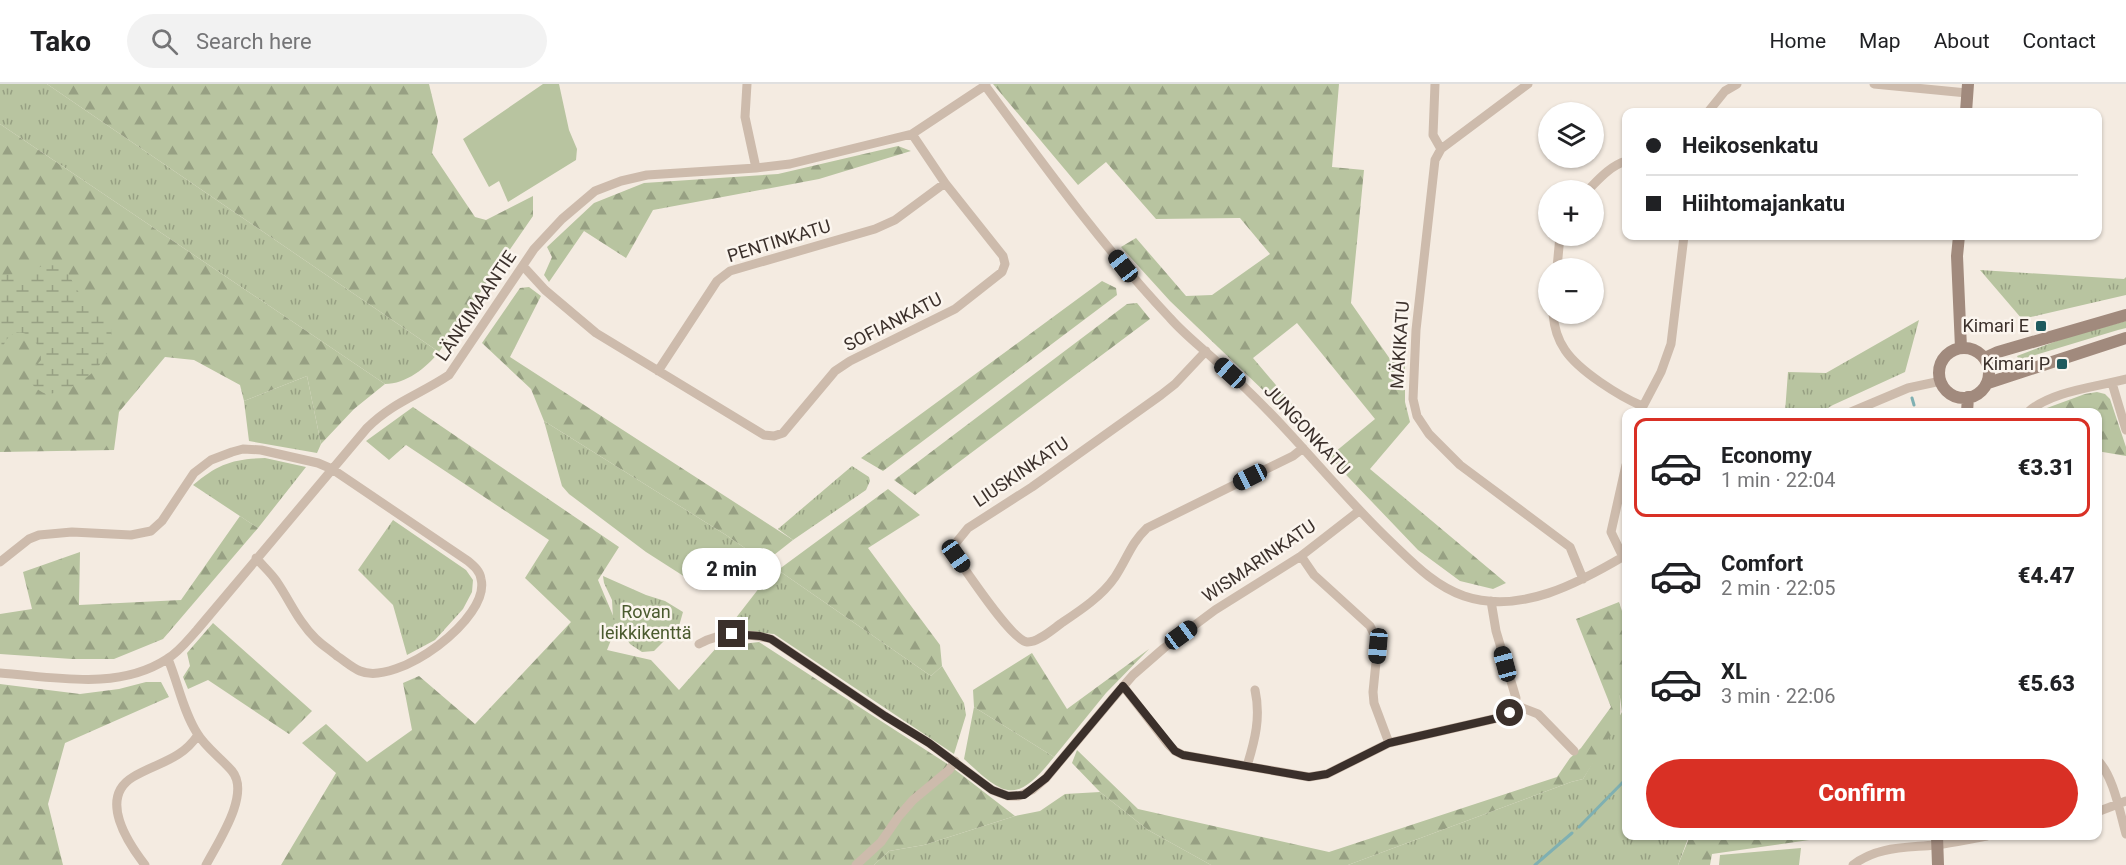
<!DOCTYPE html>
<meta charset="utf-8">
<style>
body{margin:0;font-family:Roboto,sans-serif;background:#f2f2f2;color:#202124;height:100vh;display:flex;flex-direction:column;font-size:22px;white-space:nowrap}
*{box-sizing:border-box;margin:0}
p{font-size:20px;color:#757577}
.icon{flex:none;width:33px;height:33px;fill:none;stroke:currentColor;stroke-width:2;stroke-linecap:round;stroke-linejoin:round}
.map{position:relative;flex:1;overflow:hidden}
.sheet{position:absolute;left:1622px;top:324px;width:480px;height:432px;display:flex;flex-direction:column;background:#fff;border-radius:12px;box-shadow:0 2px 4px #0004}
.sheet>*{flex:none}
.top-card{position:absolute;left:1622px;top:24px;width:480px;height:132px;border-radius:12px;box-shadow:0 2px 4px #0004;display:grid;align-content:center;height:132px;padding:0 24px;background:#fff}
.buttons{position:absolute;left:1538px;top:18px;display:grid;gap:12px}
.buttons a{display:grid;place-items:center;width:66px;height:66px;border-radius:50%;background:#fff;box-shadow:0 2px 4px #0004;font-size:30px}
.end{position:absolute;width:27px;height:27px;margin:-14px;border:8px solid #3b302b;background:#fff;box-shadow:0 0 0 3px #fff}
.from{border-radius:50%}
.bubble{position:absolute;height:42px;border-radius:21px;background:#fff;box-shadow:0 2px 4px #0004;font-size:20px;font-weight:800;line-height:42px;text-align:center}
.car{position:absolute;width:18px;height:36px;margin:-18px -9px;border-radius:8px;box-shadow:0 0 4px 2px #0007;background:linear-gradient(#222 24%,#8ab4d8 0 40%,#222 0 76%,#8ab4d8 0 86%,#222 0)}
.top-card b{display:flex;align-items:center;gap:21px;height:57px;font-size:22px}
.top-card b+b{border-top:2px solid #e0e0e0}
.top-card i{width:15px;height:15px;background:#202124}
ul{padding:10px 0 0;list-style:none}
li{display:flex;align-items:center;gap:18px;height:99px;margin:0 12px 9px;padding:0 12px;border:3px solid transparent;border-radius:12px}
li div{flex:1}
li b{display:block;font-size:22px}
li em{font-style:normal;font-weight:800}
li.on{border-color:#d93025}
li>.icon{width:54px;height:54px;stroke-width:1.5}
.action{display:flex;gap:12px;margin-top:auto;padding:12px 24px}
.action a{flex:1;height:69px;border-radius:36px;background:#d93025;color:#fff;font-size:24px;font-weight:800;line-height:69px;text-align:center}
header{display:flex;align-items:center;gap:36px;box-sizing:border-box;height:84px;padding:0 30px;background:#fff;border-bottom:2px solid #e0e0e0}
header strong{font-size:28px}
nav{display:flex;gap:33px;margin-inline-start:auto;font-size:21px}
.search{width:420px;height:54px;background:#f2f2f2;display:flex;align-items:center;gap:15px;box-sizing:border-box;padding:0 21px;border-radius:33px;color:#757577;font-size:22px}
.map>svg:first-child{display:block}
.grass{fill:url(#grass-tufts)}
.forest{fill:url(#forest-firs)}
.wetland{fill:url(#wetland-marsh)}
.pitch{fill:#b8c4a0}
.lines{fill:none;stroke-linecap:round;stroke-linejoin:round}
.stream{stroke:#7fb0b2;stroke-width:3}
.minor{stroke:#cdbbac;stroke-width:9}
.secondary{stroke:#a18a7d;stroke-width:12}
.route{stroke:#3b302b;stroke-width:8}
.poi-dot{fill:#1f5a5e;stroke:#fbf5ee;stroke-width:2}
.labels{text-anchor:middle;stroke-width:5;stroke-linejoin:round;paint-order:stroke}
.street-label{font-size:18px;fill:#3b302b;stroke:#fbf5ee}
.poi-label{font-size:18px;fill:#3b302b;stroke:#fbf5ee;text-anchor:end}
.park-label{font-size:18px;fill:#4a5a2e;stroke:#fbf5ee}
</style>
<header>
<strong>Tako</strong>
<div class="search"><svg class="icon" aria-label="search" viewBox="0 0 24 24"><circle cx="10" cy="10" r="6"/><path d="M15 15l6 6"/></svg>Search here</div>
<nav><a>Home</a><a>Map</a><a>About</a><a>Contact</a></nav>
</header>
<div class="map">
<svg width="2126" height="781" viewBox="0 0 2126 781">
<defs>
<pattern id="grass-tufts" width="24" height="20" patternUnits="userSpaceOnUse" patternTransform="scale(1.5)"><rect width="24" height="20" fill="#b8c4a0"/><path d="M3 7l-1-3M5 7V3M7 7l1-3M15 17l-1-3M17 17v-4M19 17l1-3" fill="none" stroke="#97a083"/></pattern>
<pattern id="forest-firs" width="22" height="20" patternUnits="userSpaceOnUse" patternTransform="scale(1.5)"><rect width="22" height="20" fill="#b8c4a0"/><path d="M5 1l3.5 6h-7zM16 11l3.5 6h-7z" fill="#97a083"/></pattern>
<pattern id="wetland-marsh" width="20" height="14" patternUnits="userSpaceOnUse" patternTransform="scale(1.5)"><rect width="20" height="14" fill="#b8c4a0"/><path d="M1 5h8M5 5V1M11 12h8M15 12V8" fill="none" stroke="#97a083"/></pattern>
</defs>
<rect width="100%" height="100%" fill="#f4ebe1"/>
<path class="grass" d="M 0,0 L 47,0 L 439,268 C 426,284 406,300 385,300 L 0,40 Z
M 1980,186 L 2124,195 L 2126,193 L 2126,211 L 2022,235 Z
M 1919,236 L 1905,288 L 1833,321 L 1821,328 L 1785,328 L 1788,288 L 1826,289 Z
M 2126,237 L 2126,244 L 2118,246 L 2019,276 L 2017,272 L 2070,252 Z
M 307,292 L 321,360 L 317,369 L 249,357 L 244,317 Z
M 544,337 L 726,451 L 765,478 L 750,490 L 716,469 L 696,500 L 646,468 L 569,410 L 562,402 Z
M 265,374 L 306,383 L 258,444 L 193,401 C 218,380 232,375 265,374 Z
M 852,382 L 869,393 L 870,397 L 866,406 L 793,456 L 778,445 Z
M 393,436 L 466,486 L 473,496 L 472,508 L 463,525 L 435,556 L 407,571 L 393,521 L 358,486 Z
M 778,486 L 931,592 L 942,582 L 964,619 L 966,631 L 954,670 L 774,550 L 739,547 L 732,539 L 763,499 Z
M 603,492 L 646,511 L 665,517 L 683,528 L 679,542 L 654,567 L 642,568 L 630,560 L 613,535 L 612,516 L 604,499 Z
M 1626,593 L 1626,752 L 1689,752 L 1678,781 L 1348,781 L 1571,698 L 1583,695 L 1622,628 L 1619,606 L 1621,599 Z
M 974,623 L 1054,673 C 1016,721 1005,713 964,675 Z
M 1100,708 L 1148,746 L 1211,781 L 874,781 L 889,767 L 924,761 L 1015,732 L 1040,727 L 1065,710 Z"/>
<path class="forest" d="M 47,0 L 429,0 L 438,37 L 432,69 L 475,133 L 486,136 L 533,112 L 533,132 L 439,268 Z
M 993,0 L 1339,0 L 1332,83 L 1364,86 L 1351,219 L 1390,275 L 1405,279 L 1405,318 L 1410,338 L 1370,385 L 1506,499 L 1493,505 L 1460,497 L 1418,466 L 1329,373 L 1375,335 L 1297,239 L 1253,274 L 1297,326 L 1290,332 L 1170,217 L 1121,163 L 1136,154 L 1186,212 L 1212,211 L 1270,170 L 1240,134 L 1156,135 L 1106,78 L 1078,101 Z
M 0,40 L 385,300 L 354,325 L 321,360 L 307,292 L 244,317 L 240,301 L 194,276 L 165,273 L 119,328 L 114,366 L 0,368 Z
M 898,62 L 911,67 L 819,95 L 653,126 L 626,174 L 584,147 L 549,198 L 544,191 L 552,173 L 547,163 L 594,119 L 644,99 L 778,90 Z
M 1102,197 L 1116,204 L 1117,211 L 883,387 L 861,374 Z
M 529,203 L 541,212 L 510,273 L 793,456 L 765,478 L 726,451 L 544,337 L 531,305 L 482,259 L 520,204 Z
M 1137,219 L 1150,235 L 915,411 L 894,396 L 1127,220 Z
M 2097,308 L 2105,310 L 2110,315 L 2126,363 L 2126,372 L 2097,367 L 2097,328 L 2036,328 L 2085,310 Z
M 413,323 L 619,463 L 598,496 L 617,541 L 607,566 L 651,576 L 679,606 L 717,563 L 759,558 L 949,681 L 1015,732 L 924,761 L 889,767 L 874,781 L 281,781 L 336,689 L 302,659 L 326,640 L 367,678 L 412,646 L 403,599 L 419,592 L 475,640 L 571,538 L 525,494 L 549,456 L 406,361 L 389,376 L 366,357 Z
M 888,405 L 920,431 L 868,464 L 940,561 L 942,582 L 931,592 L 778,486 Z
M 240,432 L 258,444 L 163,555 L 114,575 L 72,575 L 0,570 L 0,530 L 32,525 L 23,488 L 80,468 L 79,521 L 181,516 Z
M 1619,518 L 1626,539 L 1626,593 C 1615,606 1623,622 1619,638 L 1583,695 L 1571,698 L 1348,781 L 1211,781 L 1148,746 L 1100,708 L 1072,679 L 1077,666 L 1138,725 L 1329,768 L 1557,693 L 1570,674 L 1581,664 L 1611,623 L 1576,535 Z
M 213,539 L 312,627 L 289,650 L 208,596 L 188,605 L 183,593 L 190,582 L 187,569 Z
M 1149,565 L 1106,609 L 1054,673 L 974,623 L 973,606 L 1032,569 L 1067,625 Z
M 146,598 L 161,598 L 169,613 L 65,659 L 48,720 L 63,781 L 0,781 L 0,600 L 80,610 L 119,605 Z
M 1690,752 L 1837,752 L 1712,770 L 1710,781 L 1678,781 Z"/>
<path class="wetland" d="M 45,181 C 72,180 67,194 81,211 C 90,221 106,224 110,240 C 120,274 78,309 46,310 C 38,307 25,297 31,287 C 33,283 38,280 41,276 C 42,258 22,238 7,255 C 3,260 2,268 0,274 L 0,191 L 21,190 Z"/>
<path class="pitch" d="M 543,0 L 559,0 L 569,46 L 577,65 L 576,76 L 508,118 L 499,97 L 489,103 L 463,55 Z
M 1801,764 L 1799,781 L 1719,781 L 1720,771 Z"/>
<g class="lines">
<path class="stream" d="M 1912,314 L 1914,321
M 1579,743 L 1625,696
M 1535,781 L 1572,749"/>
<path class="minor" d="M 747,0 L 745,33 L 756,84
M 984,0 C 1043,80 1102,162 1170,234 C 1184,250 1201,263 1216,277 C 1242,300 1267,325 1290,350 C 1324,387 1356,425 1392,459 C 1414,480 1435,502 1464,512 C 1520,531 1579,499 1626,471
M 1435,0 L 1433,51 L 1441,65
M 1528,0 L 1441,65 L 1435,76 L 1416,246 L 1413,315 L 1417,332 L 1429,350 L 1460,381 L 1570,463 L 1583,495
M 1874,0 L 1967,9
M 1708,28 L 1725,7 L 1737,0
M 1588,106 C 1599,95 1610,82 1626,77
M 523,182 L 545,206 L 596,249 L 764,351 L 774,352 L 783,349 L 835,287 L 850,277 L 955,225 L 1002,188 L 1005,180 L 1003,172 L 945,99 L 912,50
M 1557,184 L 1560,152
M 1553,230 C 1554,242 1558,256 1565,266 C 1579,287 1619,312 1642,322
M 1206,267 L 1175,300 L 1161,311 L 1032,403 L 968,444 L 955,460 L 954,470 C 966,486 1011,556 1027,558 C 1038,559 1054,544 1063,538 C 1081,526 1102,512 1115,493 C 1127,475 1131,459 1147,444 L 1293,372 L 1303,364
M 658,287 L 717,197 L 730,187 L 875,145 L 895,136 L 945,99
M 2112,299 L 2126,346
M 1640,328 L 1661,288 L 1671,260 L 1684,152
M 1851,328 L 1908,304 L 1941,297
M 2028,328 C 2051,307 2096,303 2126,295
M 1301,472 L 1314,491 L 1370,542 L 1378,558 L 1373,608 L 1374,619 L 1389,659
M 1623,473 L 1611,448 L 1626,381
M 0,478 L 29,455 L 39,451 L 72,448 L 131,451 L 151,447 L 162,437 L 194,389 L 211,376 L 232,368 L 243,365 L 261,366 L 318,379 L 332,385 L 468,477 C 474,482 480,487 481,495 C 491,534 397,603 360,587 C 351,583 345,577 337,572 C 330,566 322,561 316,555 C 299,539 290,517 277,498 C 272,490 263,482 256,474
M 699,560 C 721,547 747,549 771,555 L 885,632 L 929,659 L 992,706 L 1008,712 L 1019,712 L 1032,706 L 1046,694 L 1113,614 L 1133,591 L 1164,564 L 1215,526 L 1301,472 L 1359,427
M 168,575 C 178,599 183,627 197,649 C 205,663 221,674 232,687 C 251,710 218,758 206,781
M 0,589 C 55,593 118,607 167,575 C 179,568 188,556 197,546 L 367,344 C 393,318 419,311 449,291 L 534,165 L 562,135 L 595,107 L 621,97 L 647,91 L 756,84 L 790,80 L 912,50 L 986,1
M 1123,602 L 1168,660 L 1175,667 L 1183,671 L 1309,693 L 1327,690 L 1389,659 L 1502,633 L 1513,626 L 1516,614 L 1496,547 L 1491,517
M 1515,621 L 1538,630 L 1574,667
M 2097,676 C 2113,690 2120,729 2126,750
M 1247,682 C 1255,656 1261,633 1255,606
M 2097,728 L 2126,717
M 145,781 C 128,759 98,714 133,693 C 158,678 180,677 198,651
M 856,781 L 881,758 L 899,732 L 913,716 L 949,686 L 955,677
M 1853,781 C 1877,762 1906,764 1935,761 C 1952,759 1970,755 1987,752"/>
<path class="secondary" d="M 1966,28 L 1968,0
M 1959,152 L 1957,172 L 1961,264
M1939 289a25 25 0 1 1 50 0a25 25 0 1 1-50 0Z
M 1985,274 L 1998,268 L 2126,231
M 1988,299 L 2126,254
M 1967,328 L 1968,313
M 1937,752 L 1938,781"/>
</g>
<g class="lines">
<path class="route" d="M 732,550 L 760,552 L 771,555 L 885,632 L 929,659 L 992,706 L 1008,712 L 1024,711 L 1046,694 L 1123,602 L 1175,667 L 1183,671 L 1309,693 L 1327,690 L 1389,659 L 1502,633 L 1510,629"/>
</g>
<g class="poi-dot">
<rect x="2035" y="236" width="12" height="12" rx="3"/>
<rect x="2056" y="274" width="12" height="12" rx="3"/>
</g>
<g class="labels">
<g class="street-label">
<text transform="translate(779 157) rotate(-17)" y="6">PENTINKATU</text>
<text transform="translate(476 222) rotate(-56)" y="6">LÄNKIMAANTIE</text>
<text transform="translate(893 238) rotate(-27)" y="6">SOFIANKATU</text>
<text transform="translate(1400 261) rotate(-86)" y="6">MÄKIKATU</text>
<text transform="translate(1307 346) rotate(47)" y="6">JUNGONKATU</text>
<text transform="translate(1021 388) rotate(-34)" y="6">LIUSKINKATU</text>
<text transform="translate(1259 477) rotate(-34)" y="6">WISMARINKATU</text>
</g>
<g class="poi-label">
<text x="2029" y="248">Kimari E</text>
<text x="2050" y="286">Kimari P</text>
</g>
<g class="park-label">
<text x="646" y="534">Rovan<tspan x="646" dy="21">leikkikenttä</tspan></text>
</g>
</g>
</svg>
<div class="buttons">
<a><svg class="icon" aria-label="layers" viewBox="0 0 24 24"><path d="M12 4l9 5-9 5-9-5zM3 14l9 5 9-5"/></svg></a>
<a>+</a>
<a>−</a>
</div>
<i class="end from" style="left:1510px;top:629px"></i>
<i class="end" style="left:732px;top:550px"></i>
<div class="bubble" style="left:682px;top:464px;width:99px">2 min</div>
<i class="car" style="left:1123px;top:182px;rotate:322deg"></i>
<i class="car" style="left:1230px;top:289px;rotate:312deg"></i>
<i class="car" style="left:1250px;top:393px;rotate:243deg"></i>
<i class="car" style="left:956px;top:472px;rotate:145deg"></i>
<i class="car" style="left:1181px;top:551px;rotate:54deg"></i>
<i class="car" style="left:1378px;top:562px;rotate:185deg"></i>
<i class="car" style="left:1505px;top:580px;rotate:345deg"></i>
<div class="top-card">
<b><i class="from"></i>Heikosenkatu</b>
<b><i></i>Hiihtomajankatu</b>
</div>
<section class="sheet">
<ul>
<li class="on"><svg class="icon" aria-label="car" viewBox="0 0 24 24"><path d="M5 17H2v-5l4-1 3-4h7l3 4 3 1v5h-3M9 17h6M6 11h13"/><circle cx="7" cy="17" r="2"/><circle cx="17" cy="17" r="2"/></svg><div><b>Economy</b><p>1 min · 22:04</p></div><em>€3.31</em></li>
<li><svg class="icon" aria-label="car" viewBox="0 0 24 24"><path d="M5 17H2v-5l4-1 3-4h7l3 4 3 1v5h-3M9 17h6M6 11h13"/><circle cx="7" cy="17" r="2"/><circle cx="17" cy="17" r="2"/></svg><div><b>Comfort</b><p>2 min · 22:05</p></div><em>€4.47</em></li>
<li><svg class="icon" aria-label="car" viewBox="0 0 24 24"><path d="M5 17H2v-5l4-1 3-4h7l3 4 3 1v5h-3M9 17h6M6 11h13"/><circle cx="7" cy="17" r="2"/><circle cx="17" cy="17" r="2"/></svg><div><b>XL</b><p>3 min · 22:06</p></div><em>€5.63</em></li>
</ul>
<div class="action"><a>Confirm</a></div>
</section>
</div>
